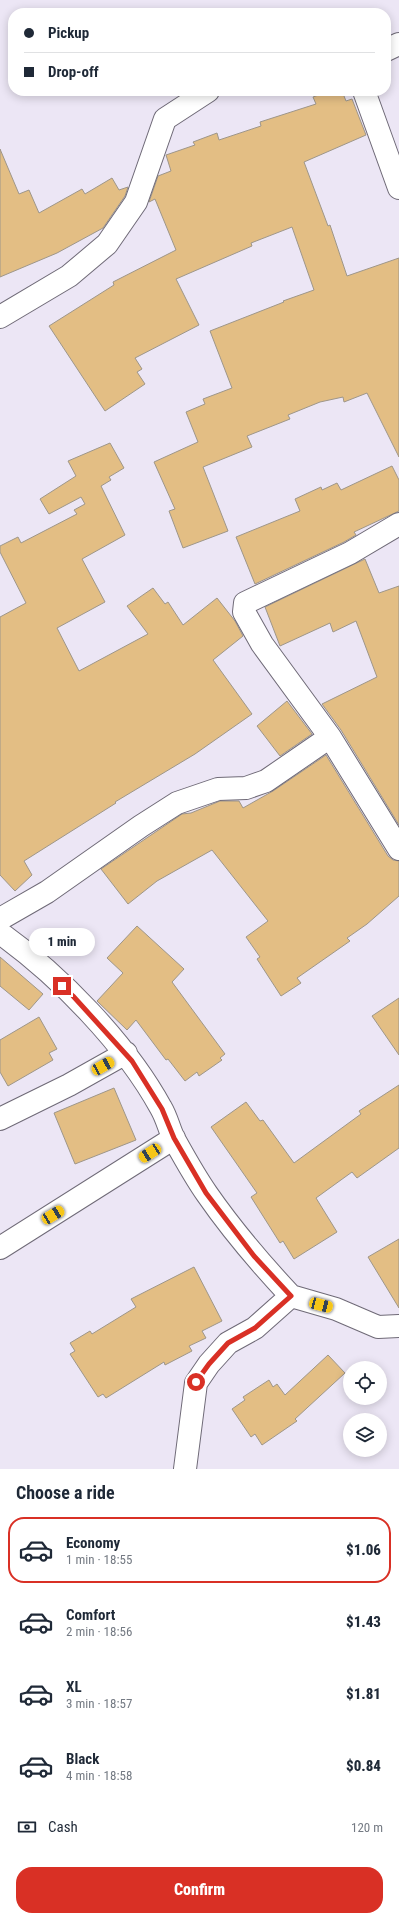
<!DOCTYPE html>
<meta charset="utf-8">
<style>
body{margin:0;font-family:"Roboto Condensed",sans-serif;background:#f6f6f7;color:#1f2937;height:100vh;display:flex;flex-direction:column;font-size:15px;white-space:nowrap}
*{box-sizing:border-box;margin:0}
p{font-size:13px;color:#747a83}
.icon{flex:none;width:22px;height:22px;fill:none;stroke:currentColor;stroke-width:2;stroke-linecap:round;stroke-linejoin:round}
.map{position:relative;height:1469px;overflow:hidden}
.details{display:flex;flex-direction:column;background:#fff;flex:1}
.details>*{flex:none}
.hud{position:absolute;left:8px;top:8px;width:383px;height:88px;border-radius:16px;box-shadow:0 2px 10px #0003;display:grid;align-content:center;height:88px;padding:0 16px;background:#fff}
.controls{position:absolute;left:343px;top:1361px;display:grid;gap:8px}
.controls a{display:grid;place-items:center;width:44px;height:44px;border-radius:50%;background:#fff;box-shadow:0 2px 10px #0003;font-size:20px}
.end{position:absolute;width:18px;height:18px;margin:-9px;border:5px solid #d93025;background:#fff;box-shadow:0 0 0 2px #fff}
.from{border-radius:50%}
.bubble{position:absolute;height:28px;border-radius:14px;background:#fff;box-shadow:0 2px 10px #0003;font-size:13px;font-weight:800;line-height:28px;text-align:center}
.car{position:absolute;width:12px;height:24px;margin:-12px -6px;border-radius:5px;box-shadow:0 0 3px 1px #0007;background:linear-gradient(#f5c518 24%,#345 0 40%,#f5c518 0 76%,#345 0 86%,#f5c518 0)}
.hud b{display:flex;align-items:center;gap:14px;height:38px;font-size:15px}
.hud b+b{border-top:1px solid #e0e1e3}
.hud i{width:10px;height:10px;background:#1f2937}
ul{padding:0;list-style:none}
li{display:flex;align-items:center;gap:12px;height:66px;margin:0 8px 6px;padding:0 8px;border:2px solid transparent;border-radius:16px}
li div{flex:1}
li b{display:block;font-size:15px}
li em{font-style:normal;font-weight:800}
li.current{border-color:#d93025}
li>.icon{width:36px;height:36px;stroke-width:1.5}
h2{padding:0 16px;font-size:18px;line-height:48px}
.pay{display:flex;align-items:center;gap:10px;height:44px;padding:0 16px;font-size:15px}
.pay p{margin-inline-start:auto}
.primary-button{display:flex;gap:8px;margin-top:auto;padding:8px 16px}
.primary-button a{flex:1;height:46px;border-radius:16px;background:#d93025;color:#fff;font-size:16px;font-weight:800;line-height:46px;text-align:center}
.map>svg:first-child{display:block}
.building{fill:#e3be84;stroke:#9e9689}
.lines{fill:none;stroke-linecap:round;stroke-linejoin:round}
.minor-casing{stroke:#6f6a77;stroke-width:24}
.minor{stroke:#fff;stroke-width:22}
.route{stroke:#d93025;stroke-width:5}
</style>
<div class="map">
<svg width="399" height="1469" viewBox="0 0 399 1469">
<rect width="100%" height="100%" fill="#ece6f5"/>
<path class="building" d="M 329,91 L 342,91 L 346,101 L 352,99 L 366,135 L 304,162 L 328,226 L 330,225 L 347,276 L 399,258 L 399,457 L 367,393 L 344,402 L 343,397 L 320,402 L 288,415 L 290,419 L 247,436 L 252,447 L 203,467 L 228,531 L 183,548 L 169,511 L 175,509 L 154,462 L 198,442 L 186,412 L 205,404 L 203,399 L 232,388 L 210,331 L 284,302 L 283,301 L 314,290 L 292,227 L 251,243 L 252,246 L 176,279 L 199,325 L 135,358 L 142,369 L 137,372 L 145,384 L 105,411 L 49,326 L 114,285 L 113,282 L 176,250 L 155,199 L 149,202 L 158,176 L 171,171 L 166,155 L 195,145 L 193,142 L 217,133 L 219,140 L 261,126 L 260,122 L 316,104 L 313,97 Z
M 0,149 L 19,194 L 29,190 L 39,213 L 82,189 L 85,194 L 112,178 L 119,190 L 128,187 L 125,196 L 103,228 L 57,253 L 0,277 Z
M 110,443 L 124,468 L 109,477 L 111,480 L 101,486 L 125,535 L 82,559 L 105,602 L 57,628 L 79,671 L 148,634 L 127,606 L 153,588 L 165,604 L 168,602 L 183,625 L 217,598 L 235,621 L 243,636 L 213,660 L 252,714 L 195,754 L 115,802 L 116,803 L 24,861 L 32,875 L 15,891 L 0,875 L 0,617 L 26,603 L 0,552 L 0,546 L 18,537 L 21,543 L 77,514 L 74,510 L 85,504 L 81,497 L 49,514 L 40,499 L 76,476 L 68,461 Z
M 392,466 L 399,480 L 399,511 L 354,532 L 356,535 L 344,542 L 255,584 L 236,537 L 300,511 L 295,499 L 321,487 L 322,490 L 337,483 L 341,490 Z
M 365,559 L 379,593 L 399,586 L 399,825 L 341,730 L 322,704 L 377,677 L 356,621 L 333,632 L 330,623 L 280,646 L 265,607 Z
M 287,701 L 312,734 L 280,756 L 257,726 Z
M 326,755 L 388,856 L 393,860 L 399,861 L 399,896 L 367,924 L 347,938 L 350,941 L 297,978 L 301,983 L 281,996 L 257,959 L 260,957 L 246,937 L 268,921 L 212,850 L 157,881 L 128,904 L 101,869 L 182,814 L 191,813 L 220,801 L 239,801 L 243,808 L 273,791 Z
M 137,926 L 184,969 L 172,982 L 225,1054 L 220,1058 L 222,1060 L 199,1076 L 197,1072 L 185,1081 L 168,1059 L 166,1060 L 136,1020 L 127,1030 L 97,1001 L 123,973 L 107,958 Z
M 0,957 L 43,994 L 29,1010 L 0,986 Z
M 399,998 L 399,1055 L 372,1016 Z
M 39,1017 L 57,1049 L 49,1053 L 53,1060 L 8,1086 L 0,1072 L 0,1040 Z
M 399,1085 L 399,1148 L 357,1178 L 352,1172 L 316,1198 L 337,1232 L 294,1259 L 283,1241 L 280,1243 L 251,1197 L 257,1193 L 211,1127 L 246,1102 L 260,1121 L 263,1120 L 294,1163 L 361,1114 L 359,1111 Z
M 114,1088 L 136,1140 L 75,1164 L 54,1113 Z
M 399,1239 L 399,1308 L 368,1257 Z
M 194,1267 L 222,1321 L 202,1331 L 206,1338 L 189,1346 L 192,1351 L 165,1365 L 164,1362 L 106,1398 L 103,1394 L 98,1397 L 70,1354 L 75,1351 L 70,1343 L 90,1331 L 92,1334 L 136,1307 L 131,1299 Z
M 328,1355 L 345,1373 L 295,1419 L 297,1421 L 262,1445 L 255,1434 L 251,1437 L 232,1409 L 245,1400 L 243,1397 L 269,1380 L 273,1387 L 277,1384 L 285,1395 Z"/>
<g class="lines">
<g class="minor-casing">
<path id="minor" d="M 386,50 L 399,44
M 364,91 L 399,188
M 0,317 L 69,276 L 107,244 L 136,202 L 165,119 L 208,91
M 399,524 L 350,553 L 245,603 L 244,612 L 262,644 L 330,737 L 399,849
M 0,919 L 47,892 L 141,826 L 177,803 L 218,789 L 246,788 L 266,781 L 330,737
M 0,933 C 60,976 126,1044 161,1108 C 167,1118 169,1129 174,1139 C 184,1157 195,1177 207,1194 C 232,1230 261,1264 291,1296 L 255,1328 L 228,1343 L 209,1364 L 196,1383 L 185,1469
M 0,1119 L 69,1085 L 126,1053
M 0,1248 L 174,1138
M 291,1296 L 336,1309 L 378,1327 L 399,1326"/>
</g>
<use href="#minor" class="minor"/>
</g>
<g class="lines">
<path class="route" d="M 62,986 L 73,996 L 132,1061 L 162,1109 L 174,1138 L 206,1193 L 254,1256 L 291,1296 L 255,1328 L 228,1343 L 209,1364 L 196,1382"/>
</g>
</svg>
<div class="controls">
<a><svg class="icon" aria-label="locate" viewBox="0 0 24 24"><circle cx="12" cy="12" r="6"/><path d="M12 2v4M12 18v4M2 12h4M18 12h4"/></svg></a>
<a><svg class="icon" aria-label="layers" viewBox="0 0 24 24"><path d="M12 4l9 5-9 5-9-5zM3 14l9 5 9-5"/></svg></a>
</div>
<i class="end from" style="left:196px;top:1382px"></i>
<i class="end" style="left:62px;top:986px"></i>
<div class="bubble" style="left:29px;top:928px;width:66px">1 min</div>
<i class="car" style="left:103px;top:1066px;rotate:61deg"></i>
<i class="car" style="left:150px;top:1153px;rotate:237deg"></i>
<i class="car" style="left:53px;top:1215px;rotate:59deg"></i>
<i class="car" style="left:321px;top:1305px;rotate:105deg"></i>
<div class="hud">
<b><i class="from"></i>Pickup</b>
<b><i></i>Drop-off</b>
</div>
</div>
<section class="details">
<h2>Choose a ride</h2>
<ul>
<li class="current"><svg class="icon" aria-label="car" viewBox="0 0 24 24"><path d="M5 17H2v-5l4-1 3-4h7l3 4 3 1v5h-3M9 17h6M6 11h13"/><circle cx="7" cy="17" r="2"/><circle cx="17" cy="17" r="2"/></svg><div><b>Economy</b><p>1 min · 18:55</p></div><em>$1.06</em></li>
<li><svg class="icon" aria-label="car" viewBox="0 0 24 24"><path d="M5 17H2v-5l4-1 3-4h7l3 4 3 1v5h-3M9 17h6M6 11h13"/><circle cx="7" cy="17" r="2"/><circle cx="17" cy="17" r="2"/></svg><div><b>Comfort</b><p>2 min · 18:56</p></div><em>$1.43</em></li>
<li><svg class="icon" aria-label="car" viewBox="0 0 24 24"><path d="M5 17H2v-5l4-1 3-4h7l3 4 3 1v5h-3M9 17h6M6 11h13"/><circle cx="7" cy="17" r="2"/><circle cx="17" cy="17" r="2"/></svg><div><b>XL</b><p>3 min · 18:57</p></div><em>$1.81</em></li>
<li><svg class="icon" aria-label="car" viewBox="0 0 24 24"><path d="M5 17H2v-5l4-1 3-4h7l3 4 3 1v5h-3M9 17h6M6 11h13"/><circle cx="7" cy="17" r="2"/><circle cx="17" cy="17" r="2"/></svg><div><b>Black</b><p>4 min · 18:58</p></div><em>$0.84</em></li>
</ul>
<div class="pay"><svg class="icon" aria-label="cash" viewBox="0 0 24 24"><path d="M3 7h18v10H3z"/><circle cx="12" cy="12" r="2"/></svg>Cash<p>120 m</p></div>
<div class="primary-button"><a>Confirm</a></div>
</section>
